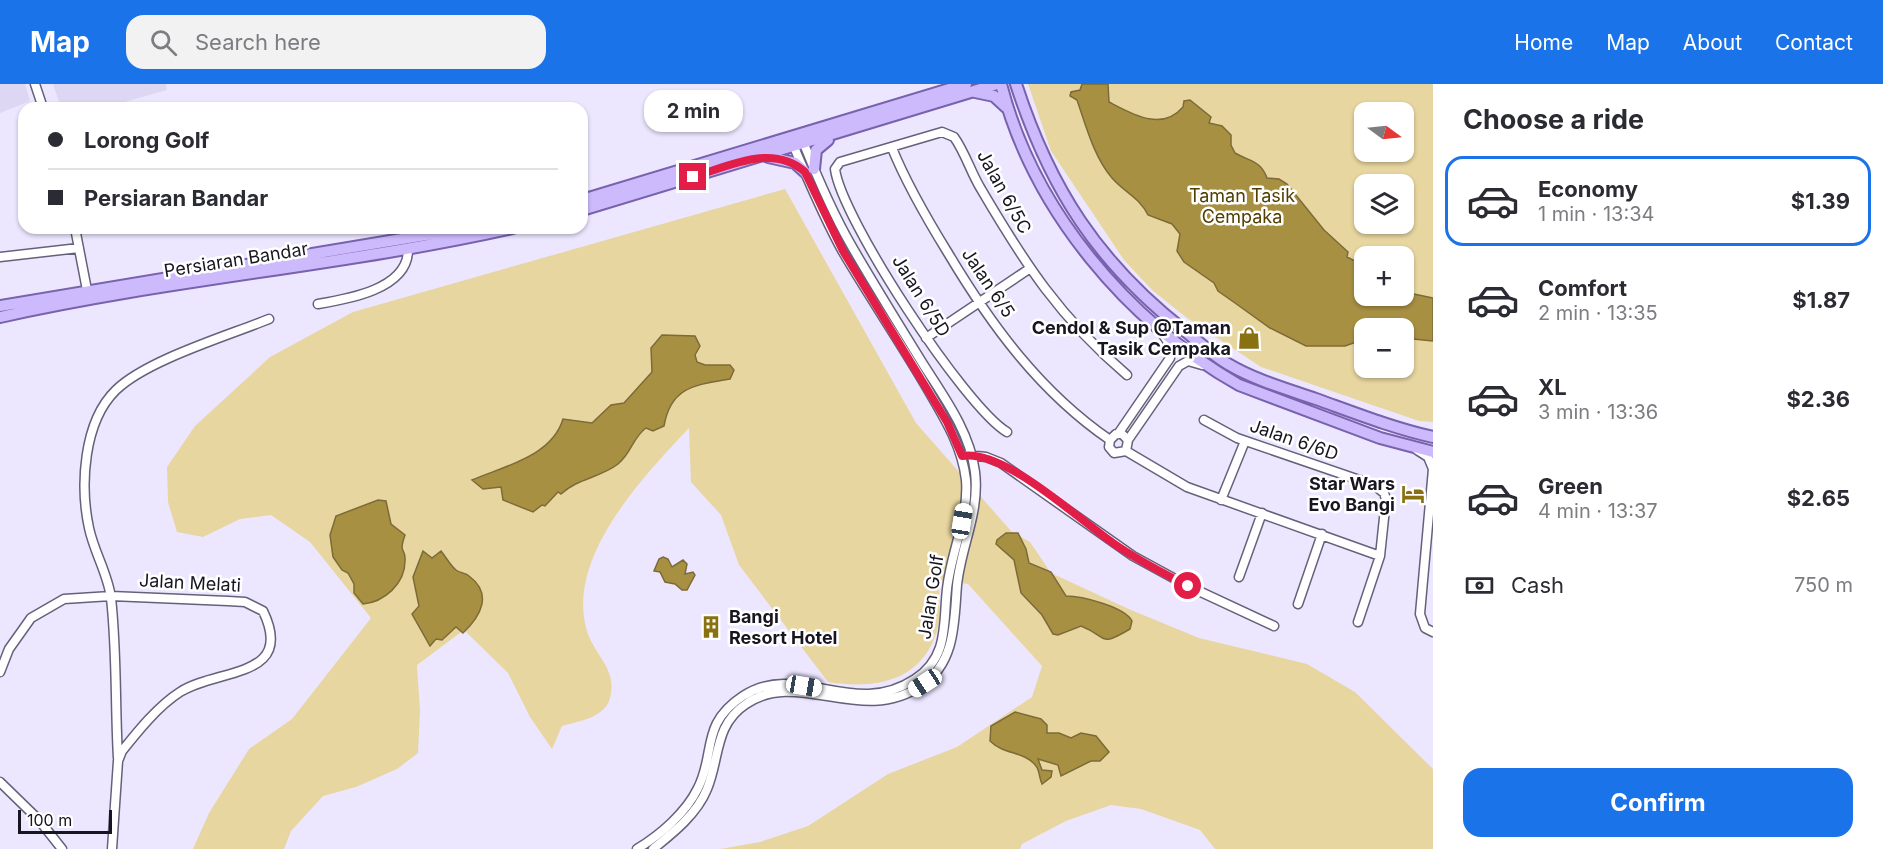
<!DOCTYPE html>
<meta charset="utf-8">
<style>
body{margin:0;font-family:Inter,sans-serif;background:#f2f2f3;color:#2b2b33;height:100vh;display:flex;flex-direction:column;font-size:22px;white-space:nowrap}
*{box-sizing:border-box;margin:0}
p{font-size:20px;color:#7c7c81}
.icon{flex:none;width:33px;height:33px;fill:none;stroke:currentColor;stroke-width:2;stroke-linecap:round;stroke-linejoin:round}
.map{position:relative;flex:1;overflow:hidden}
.panel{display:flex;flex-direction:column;background:#fff;width:450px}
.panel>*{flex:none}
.guide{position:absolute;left:18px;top:18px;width:570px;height:132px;border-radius:18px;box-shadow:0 2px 4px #0004;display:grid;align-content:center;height:132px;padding:0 30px;background:#fff}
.needle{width:39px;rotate:105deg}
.tools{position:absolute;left:1354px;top:18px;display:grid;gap:12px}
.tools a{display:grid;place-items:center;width:60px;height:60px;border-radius:12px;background:#fff;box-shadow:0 2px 4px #0004;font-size:30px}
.scale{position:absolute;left:18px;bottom:15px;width:94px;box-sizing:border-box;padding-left:6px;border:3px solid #17151f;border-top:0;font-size:16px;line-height:21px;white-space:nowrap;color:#17151f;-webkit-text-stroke:4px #fff;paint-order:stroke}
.end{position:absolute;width:27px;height:27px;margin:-14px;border:8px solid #e11d48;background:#fff;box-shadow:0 0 0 3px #fff}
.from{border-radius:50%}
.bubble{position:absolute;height:42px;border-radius:18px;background:#fff;box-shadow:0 2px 4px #0004;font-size:20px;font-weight:700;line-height:42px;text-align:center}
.car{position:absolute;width:18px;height:36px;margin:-18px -9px;border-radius:8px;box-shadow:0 0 4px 2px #0007;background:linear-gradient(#fff 24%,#345 0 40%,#fff 0 76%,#345 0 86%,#fff 0)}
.guide b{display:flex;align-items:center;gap:21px;height:57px;font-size:22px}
.guide b+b{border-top:2px solid #e1e1e2}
.guide i{width:15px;height:15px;background:#2b2b33}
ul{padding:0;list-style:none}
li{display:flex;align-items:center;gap:18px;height:90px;margin:0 12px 9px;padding:0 18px;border:3px solid transparent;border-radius:18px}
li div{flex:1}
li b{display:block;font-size:22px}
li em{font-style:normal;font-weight:700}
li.selected{border-color:#1a73e8}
li>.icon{width:54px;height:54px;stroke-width:1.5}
h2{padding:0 30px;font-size:27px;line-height:72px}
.pay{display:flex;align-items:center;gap:15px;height:66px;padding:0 30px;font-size:22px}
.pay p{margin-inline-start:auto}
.action{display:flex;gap:12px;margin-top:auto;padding:12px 30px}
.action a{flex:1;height:69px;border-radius:18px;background:#1a73e8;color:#fff;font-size:24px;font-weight:700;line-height:69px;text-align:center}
header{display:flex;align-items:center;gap:36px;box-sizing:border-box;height:84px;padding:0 30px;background:#1a73e8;color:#fff}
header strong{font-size:28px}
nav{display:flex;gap:33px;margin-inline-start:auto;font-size:21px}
.search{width:420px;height:54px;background:#f2f2f3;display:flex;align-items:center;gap:15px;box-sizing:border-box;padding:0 21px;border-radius:18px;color:#7c7c81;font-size:22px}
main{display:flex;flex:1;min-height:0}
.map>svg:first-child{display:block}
.built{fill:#ddd7f3}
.green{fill:#e8d6a0;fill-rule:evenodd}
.water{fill:#a89043;stroke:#7c6b38;stroke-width:1.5}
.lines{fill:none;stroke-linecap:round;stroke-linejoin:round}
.minor-casing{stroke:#66617a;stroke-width:11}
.major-casing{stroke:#7862ad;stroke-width:14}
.minor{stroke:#fff;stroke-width:8}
.major{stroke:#cdbafc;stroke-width:10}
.route{stroke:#e11d48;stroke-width:8}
.labels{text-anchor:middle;stroke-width:5;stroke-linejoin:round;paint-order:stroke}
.street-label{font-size:18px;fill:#17151f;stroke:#fff}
.park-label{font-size:18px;fill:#503f00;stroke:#fff}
.poi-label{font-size:18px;font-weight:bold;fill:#17151f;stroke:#fff;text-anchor:end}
</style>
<header>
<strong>Map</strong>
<div class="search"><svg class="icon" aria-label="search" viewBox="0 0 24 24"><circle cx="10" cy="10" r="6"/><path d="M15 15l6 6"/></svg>Search here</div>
<nav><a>Home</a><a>Map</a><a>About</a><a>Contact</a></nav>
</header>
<main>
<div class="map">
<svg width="1433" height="765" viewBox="0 0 1433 765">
<rect width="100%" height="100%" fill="#ece7ff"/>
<path class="built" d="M 0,0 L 25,0 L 30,17 L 0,29 Z
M 53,0 L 166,0 L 167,6 L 103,24 L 61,24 Z"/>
<path class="green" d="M 1028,0 L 1433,0 L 1433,338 L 1419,337 L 1261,283 L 1187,234 L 1152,206 L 1124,176 L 1051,67 ZM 1365,28 L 1404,28 L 1404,68 L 1365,68 ZM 1365,100 L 1404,100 L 1404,140 L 1365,140 ZM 1365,172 L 1404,172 L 1404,212 L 1365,212 ZM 1365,244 L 1404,244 L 1404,284 L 1365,284 Z
M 785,105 L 916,339 L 1011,447 L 1030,458 L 1051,489 L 1131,526 L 1199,554 L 1307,580 L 1355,608 L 1433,685 L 1433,765 L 1215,765 L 1200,746 L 1141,725 L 1111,721 L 1066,737 L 1022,760 L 1020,765 L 720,765 L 760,758 L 808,742 L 888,690 L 957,663 L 1032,613 L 1042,582 L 968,500 L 940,496 C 938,510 941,528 938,542 C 925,597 876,606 828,598 L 739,481 L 721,431 L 691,398 L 689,344 C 643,393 565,474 587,547 C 594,571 618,585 610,614 C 605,634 579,637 562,642 L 552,665 L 530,633 L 508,589 L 464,546 L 417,581 L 420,627 L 418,669 L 397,685 L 356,703 L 323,712 L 291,747 L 284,765 L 193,765 L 209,729 L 249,665 L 292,635 L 371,534 L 310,458 L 271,431 L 240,435 L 203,453 L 177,448 L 168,418 L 167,383 L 195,342 L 270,273 L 353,228 Z"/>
<path class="water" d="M 1082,0 L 1108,0 L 1109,18 C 1132,30 1162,48 1183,23 L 1184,17 L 1190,16 L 1211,33 L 1209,39 L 1222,42 L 1231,51 L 1231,61 L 1235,69 C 1251,78 1261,77 1267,94 L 1279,95 L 1287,100 L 1324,146 L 1348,168 L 1347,173 L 1365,182 L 1365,212 L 1404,212 L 1404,208 L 1433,214 L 1433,257 L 1404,254 L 1404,244 L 1365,244 L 1365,255 L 1345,262 L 1306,262 L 1270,244 L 1235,219 L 1218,207 L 1214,199 L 1184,178 L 1177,167 L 1180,150 L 1172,140 L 1148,131 C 1140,114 1124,108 1112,94 C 1094,73 1086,42 1077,16 L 1070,12 L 1071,8 L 1080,6 Z
M 662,251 L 695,252 L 700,262 L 695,271 L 697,278 L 705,281 L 730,281 L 734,286 L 730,295 C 696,301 671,302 664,342 L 653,347 L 646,344 C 633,353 631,370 618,380 C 600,394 578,394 561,410 L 558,408 L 545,422 L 542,421 L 533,428 L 503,416 L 501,403 L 483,405 L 472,396 C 505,382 552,372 563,335 L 592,339 L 611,321 L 624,319 L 652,288 L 651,264 Z
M 378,416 L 386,417 L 391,440 L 405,451 C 398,471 406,463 405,477 C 405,500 384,518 363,520 L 354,509 L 354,500 L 348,489 L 342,486 L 333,473 L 330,451 L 336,432 Z
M 1006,449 L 1018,449 L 1026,465 L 1029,479 L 1051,488 L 1066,512 C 1082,512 1125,523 1132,537 L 1130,545 C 1098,564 1109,553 1081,542 L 1058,551 L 1053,550 L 1042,531 L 1021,509 L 1014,476 L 996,460 L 997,456 Z
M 423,467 L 432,474 L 441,467 C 446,473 450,481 456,486 C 460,489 466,489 469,492 C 493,510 481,532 463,549 L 456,543 L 442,556 L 436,555 L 430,562 L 412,530 L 419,522 L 413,493 Z
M 663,473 L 668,475 L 672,483 L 683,476 L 687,480 L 685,490 L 693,488 L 695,491 L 687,506 L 682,506 L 675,500 L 665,498 L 660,488 L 654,487 L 659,475 Z
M 1015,628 L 1041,635 L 1047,641 L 1047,649 L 1059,649 L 1071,654 L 1081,649 L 1096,652 L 1109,668 L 1100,677 L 1091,677 L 1061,692 L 1058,681 L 1038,675 L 1042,686 L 1052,687 L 1051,693 L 1042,700 C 1039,694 1040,687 1036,682 C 1025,667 1004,671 990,657 L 991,642 Z"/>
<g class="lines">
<g class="minor-casing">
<path id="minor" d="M 35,0 L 43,24
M 892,64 C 907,101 927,135 948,169 C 991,241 1040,308 1110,356
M 75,144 L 87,206
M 0,173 L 79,164
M 318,220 C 348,215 408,205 408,166
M 926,254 L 1029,185
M 1204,336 L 1237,354 L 1374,401 L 1384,409 L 1386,415 L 1380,472 L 1358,538
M 1007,348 C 965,323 841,134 835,85 L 840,78 L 942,48 L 954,53 C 965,68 971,89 981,105 C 1025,180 1060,234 1127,291
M 1118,350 L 1170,274 L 1171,263 L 1164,252
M 1128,356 L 1122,350 L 1116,350 L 1110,356 L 1109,363 L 1114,369 L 1126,367 L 1128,356 L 1179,282 L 1188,277 L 1202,281
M 1417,366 L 1428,373 L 1433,385 L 1420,530 L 1425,544 L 1433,548
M 1126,367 L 1187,403 L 1380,472
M 968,371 L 986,373 L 1001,379 L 1133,472 L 1188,502 L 1274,542
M 1221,416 L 1245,357
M 1239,493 L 1262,429
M 1298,520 L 1322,450
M 0,588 L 9,565 L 31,534 L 64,515 L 111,512 L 228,517 L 245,518 L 263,527 C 296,595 217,584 180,608 C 158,622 138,647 122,667 L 118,677 L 112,765
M 118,674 C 115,621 117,567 111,514 C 108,490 94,468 89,444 C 80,402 83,338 116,306 C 147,276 227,252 269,235
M 0,698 L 39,736 L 62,765
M 637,765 C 660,751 686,729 698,704 C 716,669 700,640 743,612 C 799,576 853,636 915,595 C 949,573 943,540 947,505 C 951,468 969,433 966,396 C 962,360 942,330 924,299 C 898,255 869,212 843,168 C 824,134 809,98 794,63
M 653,765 C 673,749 697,730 707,705 C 720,674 714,641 746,620 C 798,584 862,643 922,601 C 956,578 954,537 957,501 C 961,462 980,428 975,388 C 970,348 944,313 923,280 C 899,241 874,201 851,161 C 832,128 818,95 804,60"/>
</g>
<g class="major-casing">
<path id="major" d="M 1001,0 C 1033,126 1127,237 1239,301 L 1380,354 L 1433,368
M 1016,0 C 1050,105 1098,179 1185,247 C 1199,258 1213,271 1228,280 C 1255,296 1287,305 1316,315 C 1355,329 1393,344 1433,353
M 975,8 L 994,12 L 1006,23
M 768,73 L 795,79 L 805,88
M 814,85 L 816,66 L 828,56
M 582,116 L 966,0
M 582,126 L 997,0
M 0,222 L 468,144
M 0,233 C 169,195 343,182 513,144"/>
</g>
<use href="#minor" class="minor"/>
<use href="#major" class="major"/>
</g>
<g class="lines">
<path class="route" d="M 693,93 C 729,82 773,59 805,88 L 843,167 L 947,338 L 962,372 C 1004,365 1077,434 1113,459 C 1137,476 1163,489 1188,502"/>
</g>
<defs>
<g id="shop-bare" transform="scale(1.8)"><path d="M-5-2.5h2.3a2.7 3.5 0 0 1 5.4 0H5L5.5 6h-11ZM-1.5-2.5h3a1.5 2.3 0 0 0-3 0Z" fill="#897011" stroke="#fff" stroke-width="2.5" paint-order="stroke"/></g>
<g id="hotel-bare" transform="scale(1.8)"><path d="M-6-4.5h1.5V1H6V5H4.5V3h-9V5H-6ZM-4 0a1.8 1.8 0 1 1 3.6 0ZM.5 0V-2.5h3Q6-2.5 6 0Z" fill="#897011" stroke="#fff" stroke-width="2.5" paint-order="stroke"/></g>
<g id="building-bare" transform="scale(1.8)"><path d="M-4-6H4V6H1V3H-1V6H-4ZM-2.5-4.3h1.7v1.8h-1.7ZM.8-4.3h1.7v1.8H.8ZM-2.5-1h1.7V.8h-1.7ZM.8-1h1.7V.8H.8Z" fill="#897011" stroke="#fff" stroke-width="2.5" paint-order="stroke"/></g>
</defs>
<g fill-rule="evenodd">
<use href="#shop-bare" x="1249" y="254"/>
<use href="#hotel-bare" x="1413" y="410"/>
<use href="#building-bare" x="711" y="543"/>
</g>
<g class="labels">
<g class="street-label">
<text transform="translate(1004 108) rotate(61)" y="6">Jalan 6/5C</text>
<text transform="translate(236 176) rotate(-9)" y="6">Persiaran Bandar</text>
<text transform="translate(988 199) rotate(56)" y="6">Jalan 6/5</text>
<text transform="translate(921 212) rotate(58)" y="6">Jalan 6/5D</text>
<text transform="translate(1294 356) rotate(19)" y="6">Jalan 6/6D</text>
<text transform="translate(190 499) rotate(3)" y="6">Jalan Melati</text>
<text transform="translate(931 513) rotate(-81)" y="6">Jalan Golf</text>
</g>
<g class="park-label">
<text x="1242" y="118">Taman Tasik<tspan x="1242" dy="21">Cempaka</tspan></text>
</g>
<g class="poi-label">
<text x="1231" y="250">Cendol &amp; Sup @Taman<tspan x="1231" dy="21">Tasik Cempaka</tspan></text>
<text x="1395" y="406">Star Wars<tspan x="1395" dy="21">Evo Bangi</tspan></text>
<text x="729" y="539" text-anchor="start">Bangi<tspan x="729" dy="21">Resort Hotel</tspan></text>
</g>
</g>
</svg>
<div class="tools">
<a><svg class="needle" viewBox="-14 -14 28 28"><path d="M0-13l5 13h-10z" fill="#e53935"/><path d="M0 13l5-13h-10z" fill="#7c7c81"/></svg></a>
<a><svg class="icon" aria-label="layers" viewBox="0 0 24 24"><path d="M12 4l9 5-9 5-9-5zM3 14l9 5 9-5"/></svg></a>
<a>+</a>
<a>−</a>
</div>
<div class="scale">100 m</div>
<i class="end from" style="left:1188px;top:502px"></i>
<i class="end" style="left:693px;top:93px"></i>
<div class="bubble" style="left:644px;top:6px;width:99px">2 min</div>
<i class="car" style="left:962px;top:437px;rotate:9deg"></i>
<i class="car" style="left:925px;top:599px;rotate:237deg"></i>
<i class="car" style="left:804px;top:602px;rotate:100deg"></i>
<div class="guide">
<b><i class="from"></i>Lorong Golf</b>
<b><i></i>Persiaran Bandar</b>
</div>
</div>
<section class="panel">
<h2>Choose a ride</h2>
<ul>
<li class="selected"><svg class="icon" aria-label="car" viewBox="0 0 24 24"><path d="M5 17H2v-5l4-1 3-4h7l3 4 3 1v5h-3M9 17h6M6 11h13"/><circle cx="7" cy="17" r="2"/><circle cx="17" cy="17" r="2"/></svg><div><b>Economy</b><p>1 min · 13:34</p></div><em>$1.39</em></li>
<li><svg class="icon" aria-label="car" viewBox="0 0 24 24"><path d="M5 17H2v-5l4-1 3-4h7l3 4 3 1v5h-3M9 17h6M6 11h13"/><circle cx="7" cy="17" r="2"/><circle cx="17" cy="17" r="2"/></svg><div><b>Comfort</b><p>2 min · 13:35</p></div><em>$1.87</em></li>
<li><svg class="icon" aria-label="car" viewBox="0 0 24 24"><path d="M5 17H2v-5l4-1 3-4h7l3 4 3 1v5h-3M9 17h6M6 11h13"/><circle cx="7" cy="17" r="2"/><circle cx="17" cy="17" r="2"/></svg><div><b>XL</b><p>3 min · 13:36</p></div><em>$2.36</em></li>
<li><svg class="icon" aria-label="car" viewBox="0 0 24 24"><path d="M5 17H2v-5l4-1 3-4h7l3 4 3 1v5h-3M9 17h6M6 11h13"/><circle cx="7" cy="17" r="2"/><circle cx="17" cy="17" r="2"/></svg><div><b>Green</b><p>4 min · 13:37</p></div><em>$2.65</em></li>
</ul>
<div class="pay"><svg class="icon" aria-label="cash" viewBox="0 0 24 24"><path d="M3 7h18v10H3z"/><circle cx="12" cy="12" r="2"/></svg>Cash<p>750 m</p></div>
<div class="action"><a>Confirm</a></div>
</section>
</main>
